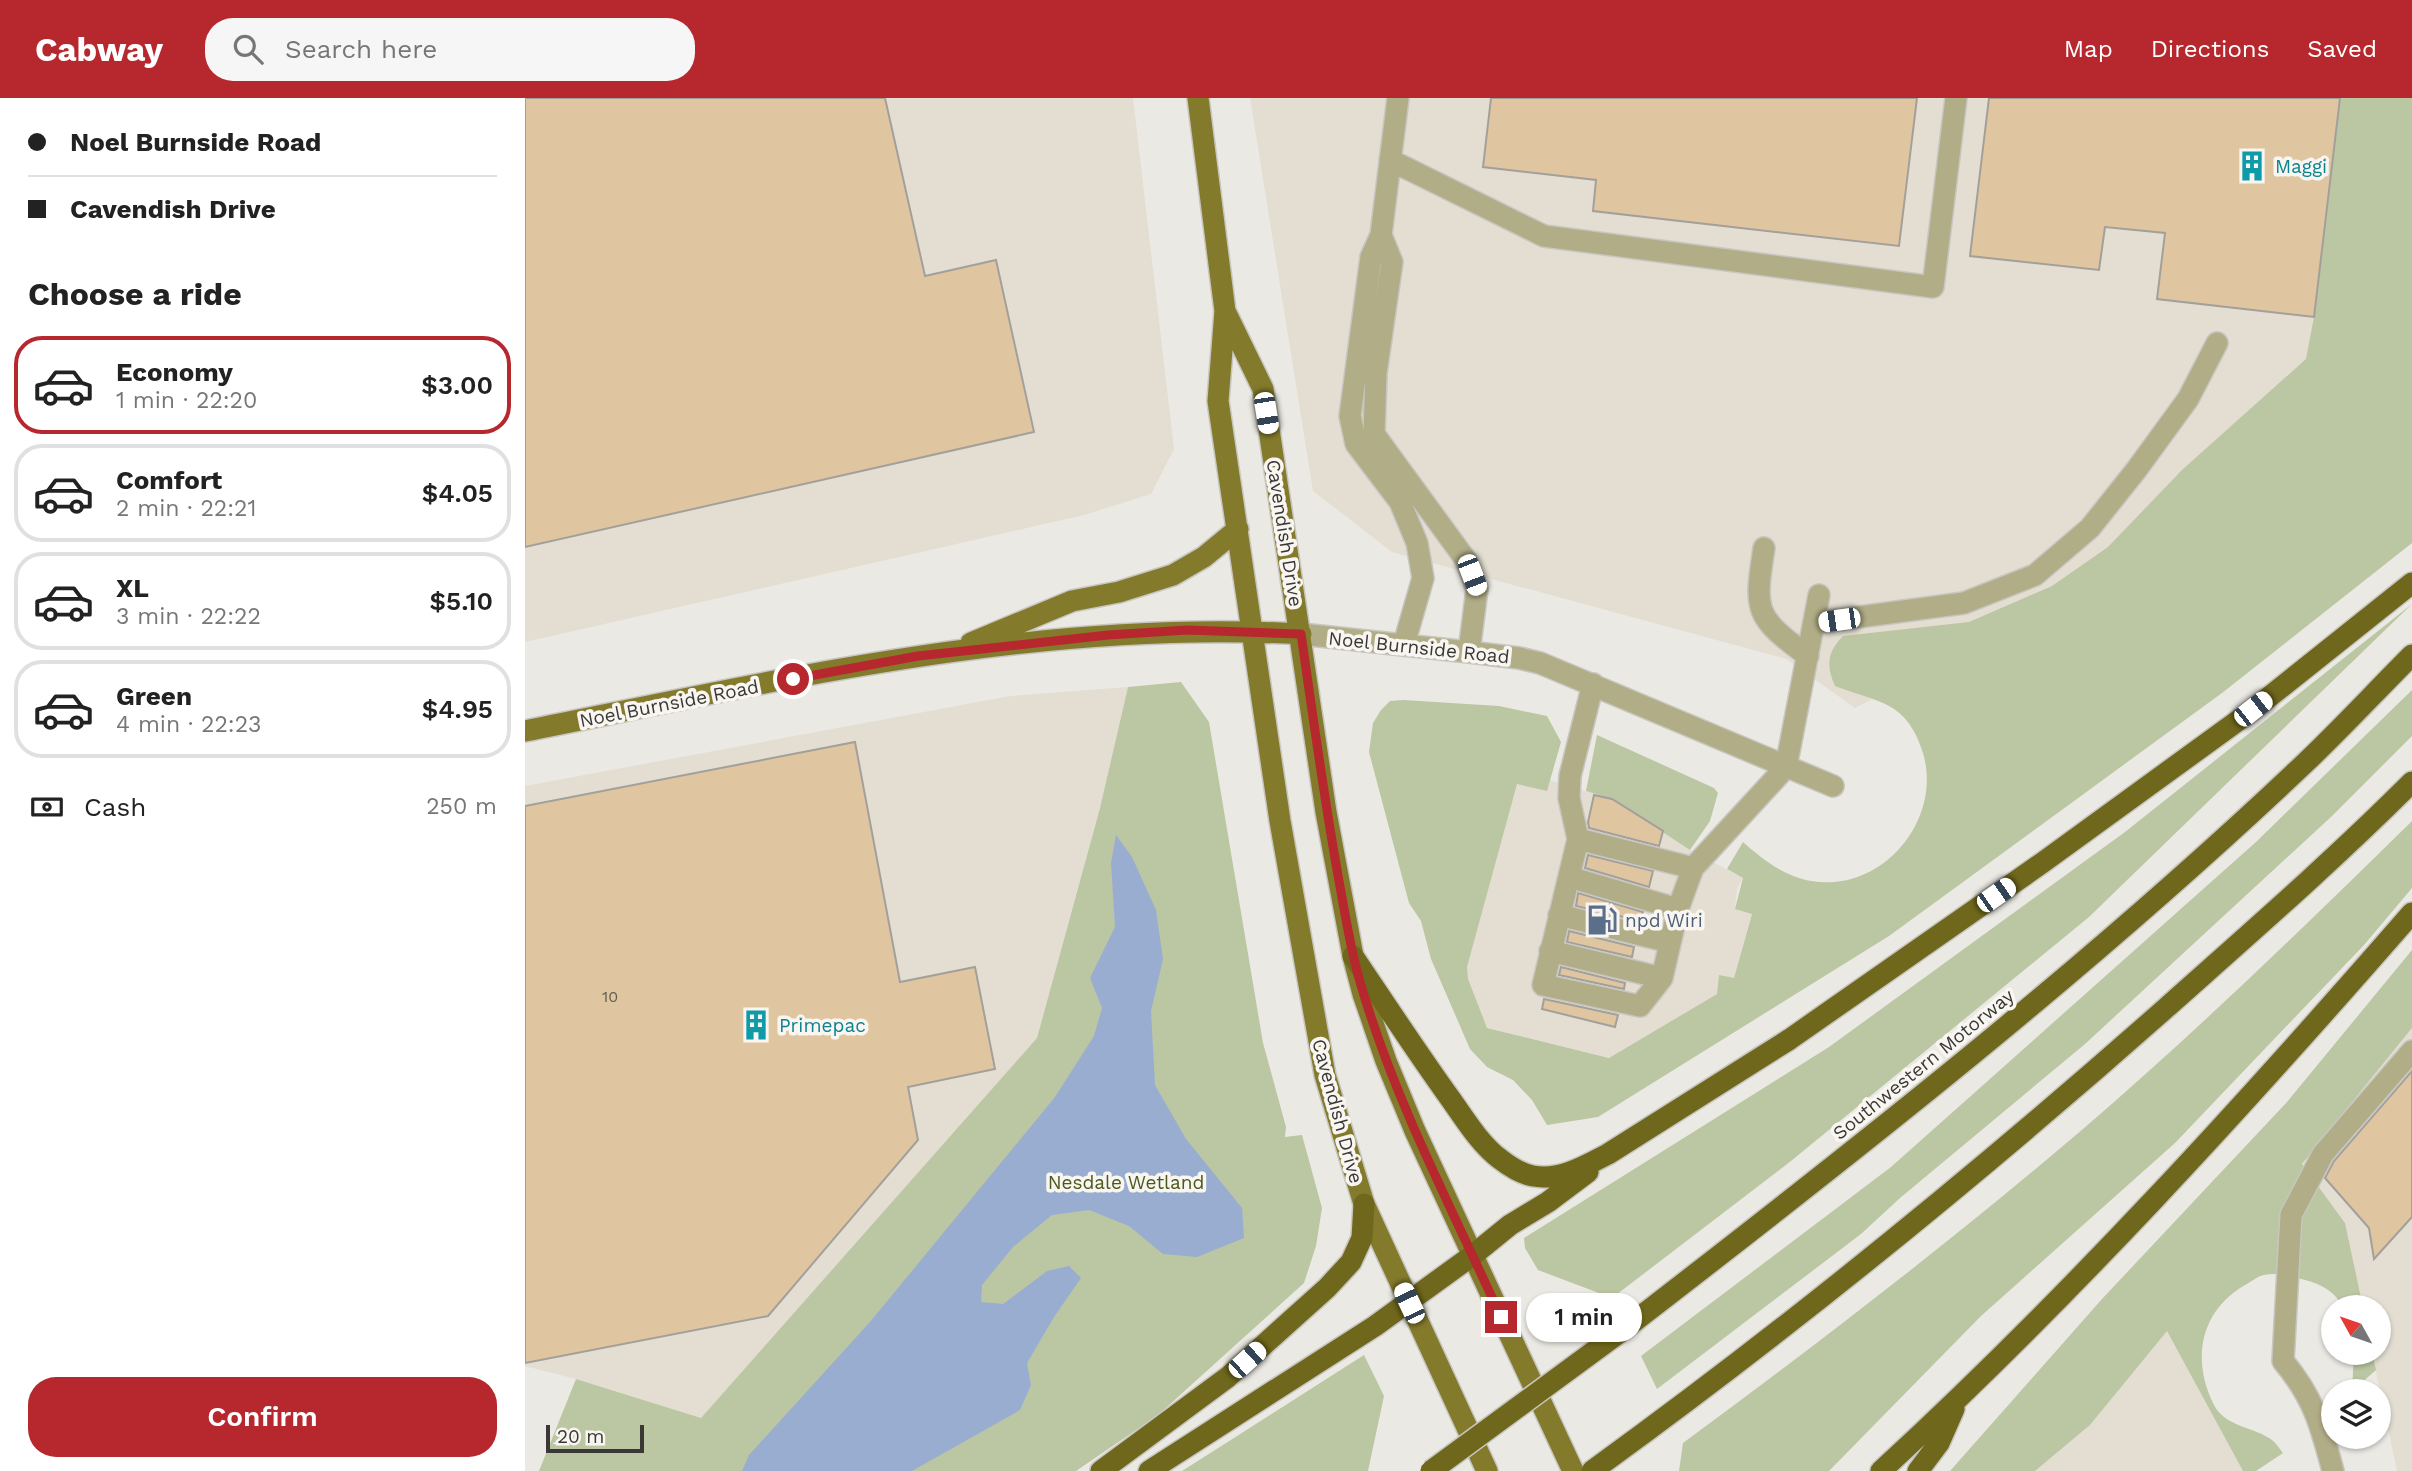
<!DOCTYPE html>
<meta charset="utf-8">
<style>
body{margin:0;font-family:"Work Sans",sans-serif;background:#f6f6f6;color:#222;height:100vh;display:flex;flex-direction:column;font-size:26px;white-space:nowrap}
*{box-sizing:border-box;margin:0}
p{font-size:23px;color:#767676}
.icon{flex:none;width:38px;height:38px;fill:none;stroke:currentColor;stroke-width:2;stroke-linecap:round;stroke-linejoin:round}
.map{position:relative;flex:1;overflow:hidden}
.sheet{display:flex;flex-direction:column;background:#fff;width:525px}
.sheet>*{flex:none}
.hud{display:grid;align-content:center;height:154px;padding:0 28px;background:#fff}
.needle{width:46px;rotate:310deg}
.buttons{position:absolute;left:1796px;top:1197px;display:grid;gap:14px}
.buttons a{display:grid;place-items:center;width:70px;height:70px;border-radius:50%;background:#fff;box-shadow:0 2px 5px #0004;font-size:35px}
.scale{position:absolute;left:21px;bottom:18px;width:98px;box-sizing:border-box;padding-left:7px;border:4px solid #393836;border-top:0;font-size:19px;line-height:24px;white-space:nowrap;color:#393836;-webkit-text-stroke:5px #f9f6f1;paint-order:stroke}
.end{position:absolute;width:32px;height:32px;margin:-16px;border:9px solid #b7272e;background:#fff;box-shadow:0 0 0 4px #fff}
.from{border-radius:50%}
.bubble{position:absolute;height:49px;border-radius:24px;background:#fff;box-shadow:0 2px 5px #0004;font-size:23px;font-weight:600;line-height:49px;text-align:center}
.car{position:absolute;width:21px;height:42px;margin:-21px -10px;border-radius:9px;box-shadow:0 0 5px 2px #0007;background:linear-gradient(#fff 24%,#345 0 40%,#fff 0 76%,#345 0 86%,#fff 0)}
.hud b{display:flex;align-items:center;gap:24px;height:66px;font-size:26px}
.hud b+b{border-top:2px solid #e0e0e0}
.hud i{width:18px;height:18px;background:#222}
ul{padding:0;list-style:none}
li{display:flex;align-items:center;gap:21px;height:98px;margin:0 14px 10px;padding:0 14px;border:4px solid #e0e0e0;border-radius:28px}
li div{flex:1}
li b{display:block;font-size:26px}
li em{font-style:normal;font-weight:600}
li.current{border-color:#b7272e}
li>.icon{width:63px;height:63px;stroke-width:1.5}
h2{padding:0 28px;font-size:32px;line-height:84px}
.pay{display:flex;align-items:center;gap:18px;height:77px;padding:0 28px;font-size:26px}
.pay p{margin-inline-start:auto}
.cta{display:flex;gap:14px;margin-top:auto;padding:14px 28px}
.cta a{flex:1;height:80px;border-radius:28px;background:#b7272e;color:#fff;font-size:28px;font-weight:600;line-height:80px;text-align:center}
header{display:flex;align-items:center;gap:42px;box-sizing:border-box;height:98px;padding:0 35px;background:#b7272e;color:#fff}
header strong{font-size:33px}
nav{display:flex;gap:38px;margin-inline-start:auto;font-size:24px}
.search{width:490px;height:63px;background:#f6f6f6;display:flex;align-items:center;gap:18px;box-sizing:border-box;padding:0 24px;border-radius:28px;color:#767676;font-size:26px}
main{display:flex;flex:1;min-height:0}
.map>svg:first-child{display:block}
.built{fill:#e4ded2}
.green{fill:#bbc6a3}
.water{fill:#99add1}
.building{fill:#dfc6a1;stroke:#a3a09b;stroke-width:2}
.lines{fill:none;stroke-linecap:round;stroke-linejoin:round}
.minor-casing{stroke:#c7c6c0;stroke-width:24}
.major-casing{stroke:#c7c6c0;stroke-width:24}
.highway-casing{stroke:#c7c6c0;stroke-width:24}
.minor{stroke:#b1ad87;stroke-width:21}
.major{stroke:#837a2b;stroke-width:21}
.highway{stroke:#6f671c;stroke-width:21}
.highway-bridge-casing{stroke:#c7c6c0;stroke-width:24;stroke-linecap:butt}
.highway-bridge{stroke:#6f671c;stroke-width:21}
.route{stroke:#b7272e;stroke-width:9}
.labels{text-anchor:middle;stroke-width:7;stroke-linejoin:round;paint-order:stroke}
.number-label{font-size:16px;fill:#625c51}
.culture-label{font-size:19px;fill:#0d838f;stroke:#f9f6f1;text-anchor:start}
.street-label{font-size:19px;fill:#393836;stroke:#f9f6f1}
.service-label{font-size:19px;fill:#4e5e75;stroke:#f9f6f1;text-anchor:start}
.park-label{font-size:19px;fill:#4a591b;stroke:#f9f6f1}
</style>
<header>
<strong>Cabway</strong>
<div class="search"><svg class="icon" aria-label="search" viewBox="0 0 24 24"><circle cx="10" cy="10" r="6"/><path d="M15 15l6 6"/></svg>Search here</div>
<nav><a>Map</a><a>Directions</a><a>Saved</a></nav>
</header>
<main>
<section class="sheet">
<div class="hud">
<b><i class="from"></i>Noel Burnside Road</b>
<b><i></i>Cavendish Drive</b>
</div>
<h2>Choose a ride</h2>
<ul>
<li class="current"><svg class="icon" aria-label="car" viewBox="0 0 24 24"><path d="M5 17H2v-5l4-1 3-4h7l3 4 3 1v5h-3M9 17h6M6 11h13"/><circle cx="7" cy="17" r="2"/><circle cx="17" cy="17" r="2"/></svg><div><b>Economy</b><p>1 min · 22:20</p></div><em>$3.00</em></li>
<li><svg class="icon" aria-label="car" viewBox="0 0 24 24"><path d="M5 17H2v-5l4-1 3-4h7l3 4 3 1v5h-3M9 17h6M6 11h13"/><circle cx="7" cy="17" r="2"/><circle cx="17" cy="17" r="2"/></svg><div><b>Comfort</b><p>2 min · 22:21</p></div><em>$4.05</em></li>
<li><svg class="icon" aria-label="car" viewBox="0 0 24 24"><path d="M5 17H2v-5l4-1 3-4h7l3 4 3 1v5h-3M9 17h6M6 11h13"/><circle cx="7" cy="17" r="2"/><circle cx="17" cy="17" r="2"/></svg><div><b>XL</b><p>3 min · 22:22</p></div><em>$5.10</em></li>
<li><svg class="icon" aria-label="car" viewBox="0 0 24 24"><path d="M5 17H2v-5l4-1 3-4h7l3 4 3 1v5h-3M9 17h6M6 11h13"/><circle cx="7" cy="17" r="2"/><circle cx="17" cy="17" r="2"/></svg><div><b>Green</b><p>4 min · 22:23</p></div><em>$4.95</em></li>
</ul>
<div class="pay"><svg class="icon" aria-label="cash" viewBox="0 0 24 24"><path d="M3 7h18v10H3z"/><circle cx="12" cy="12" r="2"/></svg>Cash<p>250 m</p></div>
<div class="cta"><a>Confirm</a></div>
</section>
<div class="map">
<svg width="1887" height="1373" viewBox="0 0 1887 1373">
<rect width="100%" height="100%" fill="#ebe9e3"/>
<path class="built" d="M 0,0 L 608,0 L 649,351 L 626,396 L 559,417 L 0,544 Z
M 725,0 L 1887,0 L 1887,370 L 1391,579 L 1330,610 L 1261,561 L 867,454 L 788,393 Z
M 603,589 L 575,710 L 512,940 L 176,1320 L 51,1281 L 0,1268 L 0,688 L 485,598 Z
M 988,671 L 1087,701 L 1165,752 L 1218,780 L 1212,791 L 1210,810 L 1227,815 L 1209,880 L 1192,896 L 1084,960 L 951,927 L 896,823 Z
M 1887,930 L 1887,1373 L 1872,1373 L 1847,1255 L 1853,1255 L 1853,1209 L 1838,1209 L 1820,1125 L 1777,1066 Z
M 1642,1232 L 1718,1373 L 1510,1373 L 1565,1327 Z"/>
<path class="green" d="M 1815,0 L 1887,0 L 1887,445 L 1697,595 L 1364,838 L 1073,1019 L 1022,1027 L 1007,1002 L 988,982 L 962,969 L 945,951 L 906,861 L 896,823 L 884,805 L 844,654 L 848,625 L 856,612 L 865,603 L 878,602 L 974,608 L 1022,618 L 1036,644 L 1022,693 L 992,686 L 942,869 L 943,881 L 962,930 L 1084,960 L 1192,896 L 1194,877 L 1209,880 L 1227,816 L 1210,811 L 1218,780 L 1202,771 L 1218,744 C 1237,761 1260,779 1286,783 C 1357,795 1418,722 1398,655 C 1392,637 1385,622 1369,611 C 1355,601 1327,595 1310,588 C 1301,568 1302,554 1318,538 L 1444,524 L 1527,488 L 1583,449 L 1657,372 L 1781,261 L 1789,219 Z
M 1887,506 L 1564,819 L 1266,1063 L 1087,1200 L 1013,1172 L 1000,1150 L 999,1140 L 1304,949 L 1600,734 Z
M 656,584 L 684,624 L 738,945 L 761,1029 L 760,1039 L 777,1037 L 797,1110 L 791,1148 L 779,1185 L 633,1317 L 551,1373 L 14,1373 L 51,1281 L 176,1320 L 512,940 L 575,710 L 603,589 Z
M 1887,592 L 1887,638 L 1807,718 L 1560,946 L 1375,1100 L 1336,1136 L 1132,1291 L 1116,1258 L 1366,1069 L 1731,744 Z
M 1072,637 L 1189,690 L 1193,695 L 1185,723 L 1165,752 L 1087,701 L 1061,693 Z
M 1887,723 L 1887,790 L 1839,847 L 1650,1045 L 1456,1218 L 1304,1373 L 1154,1373 L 1158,1345 C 1294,1245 1429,1141 1558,1031 C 1672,933 1780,828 1887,723 Z
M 1887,852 L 1887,930 L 1777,1066 L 1820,1125 L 1838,1209 L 1818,1209 C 1809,1192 1794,1185 1776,1181 C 1764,1178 1751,1174 1739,1177 C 1733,1178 1726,1184 1720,1187 C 1675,1213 1666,1262 1689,1307 C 1700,1329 1730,1329 1747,1342 C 1751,1345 1755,1351 1758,1355 L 1731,1373 L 1718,1373 L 1642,1233 L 1565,1327 L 1510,1373 L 1425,1373 L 1577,1201 L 1762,1004 Z
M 1829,1255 L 1847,1255 L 1851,1272 L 1827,1293 Z
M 839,1257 L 859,1298 L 843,1373 L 657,1373 Z"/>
<path class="water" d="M 591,737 L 607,759 L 631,812 L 638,861 L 626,913 L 630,987 L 661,1041 L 717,1110 L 719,1140 L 672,1159 L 638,1156 L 604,1128 L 564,1112 L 527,1117 L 488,1149 L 457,1187 L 456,1204 L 478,1206 L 522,1173 L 544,1168 L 556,1180 L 529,1219 L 502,1265 L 506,1287 L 495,1312 L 387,1373 L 217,1373 L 224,1357 L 345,1224 L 530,999 L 569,938 L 577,910 L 565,880 L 590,829 L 586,765 Z"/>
<path class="building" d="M 0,0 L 360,0 L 400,178 L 471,162 L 509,334 L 0,449 Z
M 966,0 L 1392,0 L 1374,148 L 1068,113 L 1071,82 L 958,69 Z
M 1464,0 L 1815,0 L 1789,219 L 1632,201 L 1640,135 L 1580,129 L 1574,172 L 1445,158 Z
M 330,644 L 375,884 L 450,869 L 470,971 L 383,989 L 393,1042 L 243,1218 L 0,1265 L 0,708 Z
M 1069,697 L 1087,701 L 1138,733 L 1134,748 L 1064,730 L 1063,724 Z
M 1063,757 L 1128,773 L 1124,789 L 1060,770 Z
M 1053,795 L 1118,814 L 1116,823 L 1051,808 Z
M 1044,833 L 1109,849 L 1107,859 L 1042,844 Z
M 1036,869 L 1100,885 L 1099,891 L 1034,877 Z
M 1019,901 L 1093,917 L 1090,929 L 1017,911 Z
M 1887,973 L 1887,1119 L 1849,1161 L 1844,1130 L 1800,1080 L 1809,1063 Z"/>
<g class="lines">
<g class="minor-casing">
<path id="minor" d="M 873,0 L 856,137 L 846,159 L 825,318 L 831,346 L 875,404 L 892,445 L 898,480 L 879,546
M 865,62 L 1019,138 L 1408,189 L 1431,0
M 856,137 L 867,164 L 851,275 L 849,336 L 941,462 L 952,491 L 944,554
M 1239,450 C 1229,514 1230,519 1283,558
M 1289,525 L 1439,505 L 1510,477 L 1565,430 L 1612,371 L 1663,301 L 1692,245
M 776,536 L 944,554 L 994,560 L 1015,565 L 1308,688
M 1068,586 L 1045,678 L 1044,700 L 1053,741 L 1018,887 L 1115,908 L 1137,880 L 1153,811 L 1168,770 L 1261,669 L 1294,497
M 1053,741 L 1168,770
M 1044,779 L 1153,811
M 1034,817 L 1145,844
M 1025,853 L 1137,880
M 1808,1373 C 1796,1328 1789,1300 1758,1263 L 1766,1117 L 1798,1056 L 1887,953"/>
</g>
<g class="major-casing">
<path id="major" d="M 673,0 L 700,213 L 693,303 L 755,723 L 800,977 L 839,1106 L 962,1373
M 701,215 L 738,291 L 801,714 L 828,858 L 838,896 L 861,963 L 890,1033 L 1048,1373
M 446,545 L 547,503 L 594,494 L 648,477 L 679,459 L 713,431
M 0,633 C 255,582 514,521 776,536"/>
</g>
<g class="highway-casing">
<path id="highway" d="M 828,858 C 861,907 893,956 927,1003 C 941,1023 956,1047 975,1061 C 984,1068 997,1076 1008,1078 C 1035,1083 1060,1068 1083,1056 L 1265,941 L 1517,765 L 1729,611 L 1887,485
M 1102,1229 C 1334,1050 1566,868 1779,666 C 1816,631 1851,593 1887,557
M 576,1373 L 703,1279 L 802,1190 L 826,1164 L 837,1140 L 839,1106
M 624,1373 L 850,1228 L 948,1157 L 985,1127 L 1023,1104 L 1063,1074
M 1067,1373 C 1266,1229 1457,1073 1641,910 C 1724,836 1808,763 1887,684
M 1356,1373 C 1545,1199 1718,1009 1887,815
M 1393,1373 L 1414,1345 L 1429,1311"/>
</g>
<use href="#minor" class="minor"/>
<use href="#major" class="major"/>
<use href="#highway" class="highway"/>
<g class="highway-bridge-casing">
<path id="highway-bridge" d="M 906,1373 L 1102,1229"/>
</g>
<use href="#highway-bridge" class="highway-bridge"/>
</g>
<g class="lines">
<path class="route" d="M 268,581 L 393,558 L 583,537 L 662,532 L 776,536 C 788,618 799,701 814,783 C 821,821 827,860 839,897 C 873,1009 928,1113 976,1219"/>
</g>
<defs>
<g id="building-bare" transform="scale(2.415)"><path d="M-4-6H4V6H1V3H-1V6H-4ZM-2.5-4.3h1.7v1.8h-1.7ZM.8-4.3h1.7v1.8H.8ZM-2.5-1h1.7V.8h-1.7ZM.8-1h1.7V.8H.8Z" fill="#0f9aa8" stroke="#f9f6f1" stroke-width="2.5" paint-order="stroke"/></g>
<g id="fuel-bare" transform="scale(2.415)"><path d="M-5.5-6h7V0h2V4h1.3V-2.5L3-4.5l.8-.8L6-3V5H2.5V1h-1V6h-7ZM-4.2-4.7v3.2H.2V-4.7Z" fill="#5c6f8a" stroke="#f9f6f1" stroke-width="2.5" paint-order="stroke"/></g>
</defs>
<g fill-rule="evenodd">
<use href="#building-bare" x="1727" y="68"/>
<use href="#fuel-bare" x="1077" y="822"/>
<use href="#building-bare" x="231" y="927"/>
</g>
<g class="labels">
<g class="number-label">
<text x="85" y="904">10</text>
</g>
<g class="culture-label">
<text x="1750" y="75">Maggi</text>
<text x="254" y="934">Primepac</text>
</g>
<g class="street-label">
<text transform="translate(760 435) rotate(81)" y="7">Cavendish Drive</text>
<text transform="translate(894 549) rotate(6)" y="7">Noel Burnside Road</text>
<text transform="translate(144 605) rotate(-11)" y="7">Noel Burnside Road</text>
<text transform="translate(1398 966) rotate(-39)" y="7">Southwestern Motorway</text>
<text transform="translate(813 1013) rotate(75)" y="7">Cavendish Drive</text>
</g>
<g class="service-label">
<text x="1100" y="829">npd Wiri</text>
</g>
<g class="park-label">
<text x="601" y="1091">Nesdale Wetland</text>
</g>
</g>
</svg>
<div class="buttons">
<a><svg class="needle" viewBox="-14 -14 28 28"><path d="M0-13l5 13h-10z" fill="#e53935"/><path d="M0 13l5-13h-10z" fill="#767676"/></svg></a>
<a><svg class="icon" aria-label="layers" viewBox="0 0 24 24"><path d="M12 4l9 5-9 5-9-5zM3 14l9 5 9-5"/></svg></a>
</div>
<div class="scale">20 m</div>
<i class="end from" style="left:268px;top:581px"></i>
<i class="end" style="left:976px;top:1219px"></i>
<div class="bubble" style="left:1001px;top:1195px;width:116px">1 min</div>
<i class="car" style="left:741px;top:315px;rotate:171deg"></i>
<i class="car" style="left:947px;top:477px;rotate:159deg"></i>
<i class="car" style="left:1314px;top:522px;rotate:262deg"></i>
<i class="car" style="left:1728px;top:611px;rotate:52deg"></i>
<i class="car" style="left:1471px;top:797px;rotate:55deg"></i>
<i class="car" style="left:884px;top:1205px;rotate:335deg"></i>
<i class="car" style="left:722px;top:1262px;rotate:48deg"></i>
</div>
</main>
